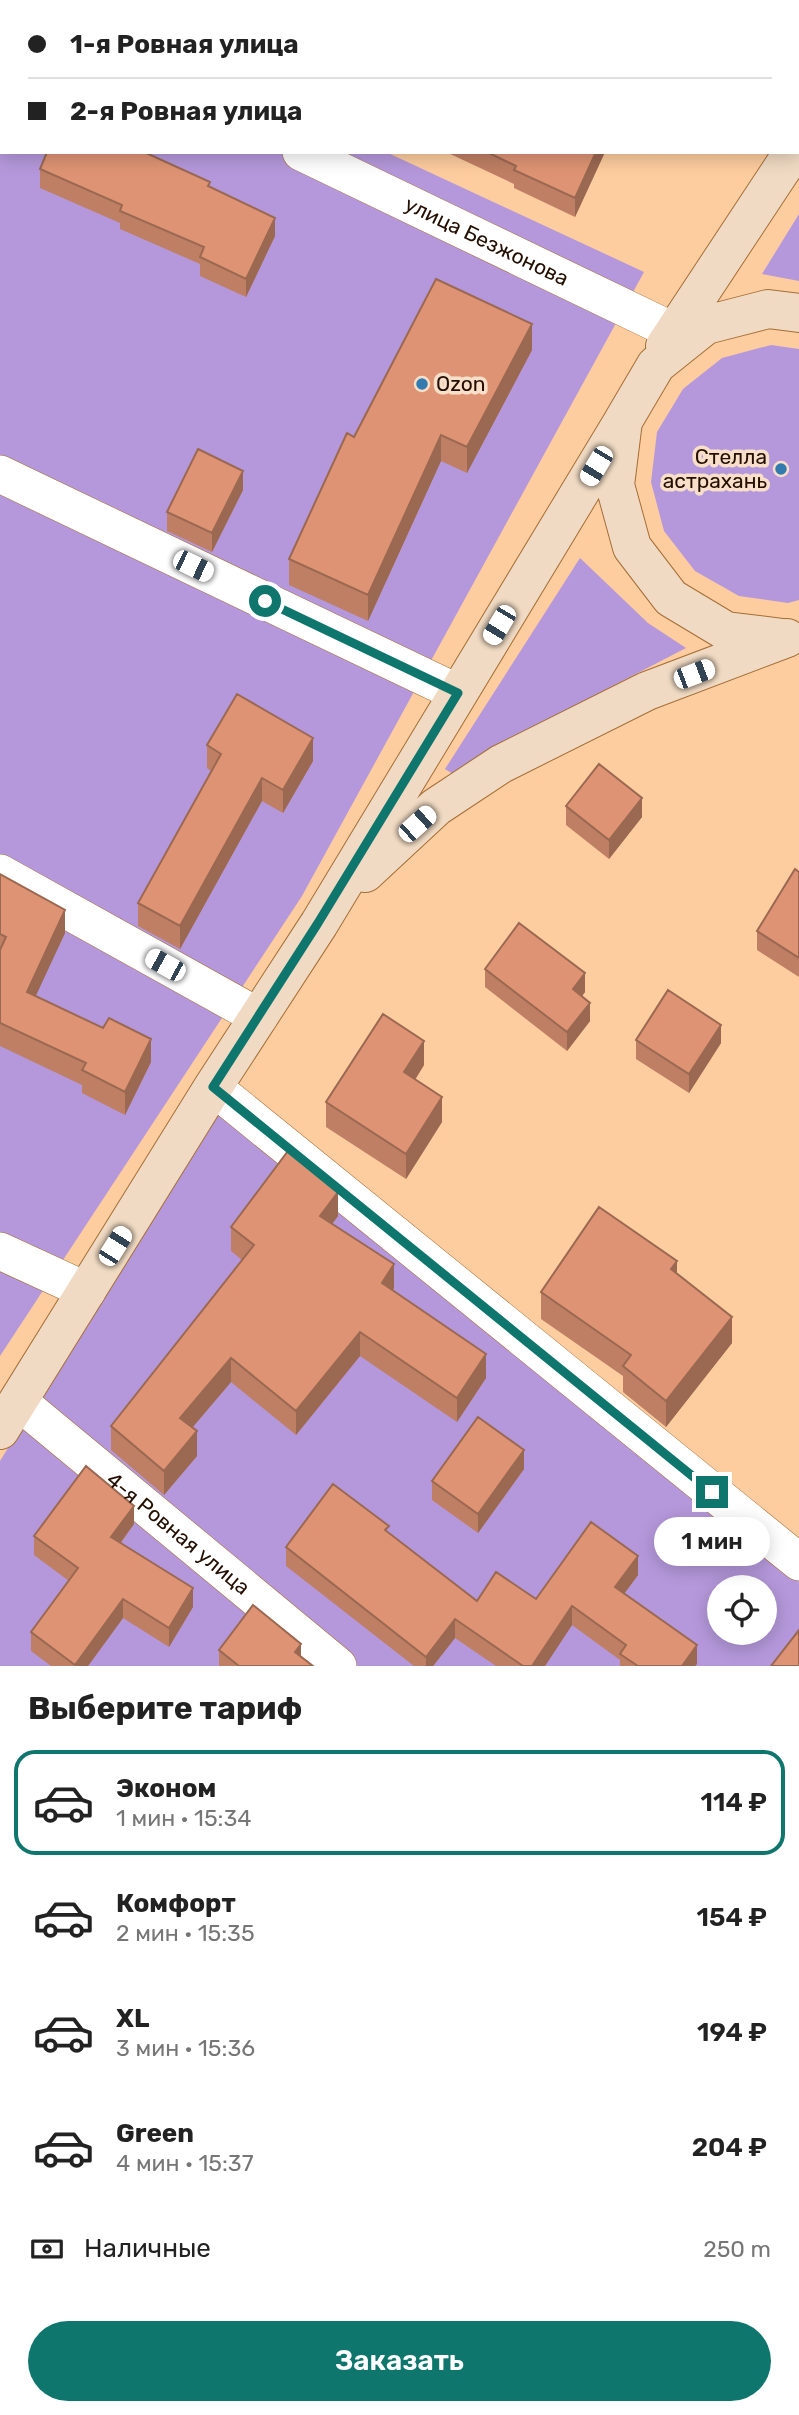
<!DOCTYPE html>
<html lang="ru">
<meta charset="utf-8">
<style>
body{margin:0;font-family:Rubik,sans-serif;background:#f6f6f6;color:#222;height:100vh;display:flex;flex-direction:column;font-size:26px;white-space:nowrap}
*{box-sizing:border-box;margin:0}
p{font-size:23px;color:#767676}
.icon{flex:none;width:38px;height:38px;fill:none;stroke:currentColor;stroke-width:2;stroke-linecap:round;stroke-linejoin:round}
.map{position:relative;height:1666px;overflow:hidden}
.side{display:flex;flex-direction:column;background:#fff;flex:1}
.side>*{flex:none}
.banner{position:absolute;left:0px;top:0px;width:800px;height:154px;box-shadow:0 4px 18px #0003;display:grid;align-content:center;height:154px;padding:0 28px;background:#fff}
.tools{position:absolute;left:707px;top:1575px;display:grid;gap:14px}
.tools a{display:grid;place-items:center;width:70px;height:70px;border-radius:50%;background:#fff;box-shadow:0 4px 18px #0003;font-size:35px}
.end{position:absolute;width:32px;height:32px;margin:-16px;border:9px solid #0f766e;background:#fff;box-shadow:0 0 0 4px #fff}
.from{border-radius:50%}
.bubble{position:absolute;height:49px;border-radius:24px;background:#fff;box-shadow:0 4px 18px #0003;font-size:23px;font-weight:600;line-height:49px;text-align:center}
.car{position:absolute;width:21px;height:42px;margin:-21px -10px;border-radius:9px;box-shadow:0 0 5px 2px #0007;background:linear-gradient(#fff 24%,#345 0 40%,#fff 0 76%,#345 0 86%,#fff 0)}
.banner b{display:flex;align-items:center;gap:24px;height:66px;font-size:26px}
.banner b+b{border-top:2px solid #e0e0e0}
.banner i{width:18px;height:18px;background:#222}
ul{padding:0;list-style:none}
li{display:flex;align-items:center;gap:21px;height:105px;margin:0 14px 10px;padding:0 14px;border:4px solid transparent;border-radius:21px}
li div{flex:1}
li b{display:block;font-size:26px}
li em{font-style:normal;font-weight:600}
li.current{border-color:#0f766e}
li>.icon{width:63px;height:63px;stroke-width:1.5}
h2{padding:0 28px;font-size:32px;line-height:84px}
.pay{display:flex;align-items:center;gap:18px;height:77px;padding:0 28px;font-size:26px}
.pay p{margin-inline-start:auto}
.cta{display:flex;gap:14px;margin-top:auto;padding:14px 28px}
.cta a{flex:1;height:80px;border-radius:42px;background:#0f766e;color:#fff;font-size:28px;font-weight:600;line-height:80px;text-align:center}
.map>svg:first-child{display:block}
.green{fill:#b598db;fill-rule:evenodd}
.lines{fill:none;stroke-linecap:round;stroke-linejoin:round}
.minor-casing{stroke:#a56e35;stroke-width:38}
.secondary-casing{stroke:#a56e35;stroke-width:40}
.minor{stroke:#fff;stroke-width:37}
.secondary{stroke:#f0dac3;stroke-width:38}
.wall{fill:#bf7f64}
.shaded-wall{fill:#9b6851}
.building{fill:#de9474;stroke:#9b6851;stroke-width:2}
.route{stroke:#0f766e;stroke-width:9}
.poi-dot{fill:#337aaf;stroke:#f7dfc9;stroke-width:2.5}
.labels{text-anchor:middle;stroke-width:7;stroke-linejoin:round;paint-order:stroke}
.street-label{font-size:21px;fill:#230e00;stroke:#f7dfc9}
.poi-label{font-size:21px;fill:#230e00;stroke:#f7dfc9;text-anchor:start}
</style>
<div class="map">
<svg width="799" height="1666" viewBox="0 0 799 1666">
<rect width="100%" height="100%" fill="#fdcc9f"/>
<path class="green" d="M 0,0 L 60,2 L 2,2 L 2,152 L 386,152 L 644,272 L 302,896 L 0,1356 Z
M 799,214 L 799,281 L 762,274 Z
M 771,345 L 799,349 L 799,600 L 788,603 L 739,596 L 695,571 L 664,531 L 651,482 L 657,432 L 683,389 L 722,358 Z
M 580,558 L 648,623 L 686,648 L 491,749 L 453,774 L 445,769 Z
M 223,1102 L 799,1560 L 799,1666 L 0,1666 L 0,1461 ZM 719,1587 L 765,1587 L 765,1633 L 719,1633 Z"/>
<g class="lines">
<g class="minor-casing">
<g id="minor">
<path d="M 707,0 L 710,2"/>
<path d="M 0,7 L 2,8"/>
<path d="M 798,52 L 799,52"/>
<path id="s1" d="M 301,152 L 673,331 L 703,324"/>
<path d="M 0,474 L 458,693"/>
<path d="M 0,873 L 259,1017"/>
<path d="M 213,1087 L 799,1562"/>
<path d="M 0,1251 L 87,1291"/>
<path id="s2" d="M 18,1401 L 338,1666"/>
</g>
</g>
<g class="secondary-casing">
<path id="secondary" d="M 665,346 L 793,152
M 783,638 L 726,631 L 671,598 L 632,547 L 615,485 L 623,421 L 656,365 L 706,325 L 768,309 L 799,313
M 365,873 L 436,807 L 501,764 L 647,691 L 787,638
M 0,1430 L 213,1087 L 319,924 L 623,421"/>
</g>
<use href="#minor" class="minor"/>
<use href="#secondary" class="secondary"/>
</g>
<path class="wall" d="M 446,152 L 605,152 L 575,217 L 514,188 L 514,184 Z
M 40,169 L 210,187 L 275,236 L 246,297 L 200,276 L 200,264 L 120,229 L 120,223 L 40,188 Z
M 532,350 L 467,473 L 441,461 L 368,621 L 289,585 L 289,559 L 354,437 Z
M 243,490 L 212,552 L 167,531 L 167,512 Z
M 207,745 L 313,761 L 283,813 L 262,801 L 180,949 L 138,926 L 138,903 L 211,771 L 207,768 Z
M 566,806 L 642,817 L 609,859 L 566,825 Z
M 799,872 L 799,977 L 757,950 L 757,931 Z
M 0,874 L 65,933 L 35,996 L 151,1062 L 125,1115 L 82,1093 L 82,1085 L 0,1046 Z
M 485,969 L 585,992 L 582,996 L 590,1021 L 567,1051 L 485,987 Z
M 636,1040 L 721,1043 L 689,1093 L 636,1059 Z
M 424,1065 L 415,1080 L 442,1122 L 406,1179 L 326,1127 L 326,1102 Z
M 338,1216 L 332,1224 L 394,1288 L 393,1290 L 486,1378 L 457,1422 L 360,1356 L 296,1435 L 231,1382 L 192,1428 L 197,1456 L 164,1495 L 111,1450 L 111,1426 L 242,1260 L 231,1251 L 231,1227 Z
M 677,1273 L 732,1343 L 666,1427 L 623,1392 L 623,1376 L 541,1319 L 541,1292 Z
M 524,1469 L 478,1533 L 432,1500 L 432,1481 Z
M 134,1524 L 121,1543 L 193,1607 L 169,1647 L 123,1618 L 88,1666 L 51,1666 L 31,1651 L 31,1632 L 69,1581 L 34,1555 L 34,1536 Z
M 389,1533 L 477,1601 L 536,1599 L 638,1575 L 624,1594 L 697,1664 L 695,1666 L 620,1666 L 620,1660 L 572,1625 L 545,1666 L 496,1666 L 455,1638 L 433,1666 L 414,1666 L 286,1566 L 286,1547 Z
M 219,1650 L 301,1657 L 313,1666 L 219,1666 Z"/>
<path class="shaded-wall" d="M 596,152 L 605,152 L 575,217 L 575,198 Z
M 275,218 L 275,236 L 246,297 L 246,279 Z
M 532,324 L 532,350 L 467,473 L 467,447 Z
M 441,435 L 441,461 L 368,621 L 368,595 Z
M 243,471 L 243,490 L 212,552 L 212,533 Z
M 313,738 L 313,761 L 283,813 L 283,790 Z
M 262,778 L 262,801 L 180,949 L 180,926 Z
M 642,798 L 642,817 L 609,859 L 609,840 Z
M 65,910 L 65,933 L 27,1015 L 27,992 Z
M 585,973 L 585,992 L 573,1008 L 573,989 Z
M 590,1003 L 590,1021 L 567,1051 L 567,1032 Z
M 721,1025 L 721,1043 L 689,1093 L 689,1074 Z
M 151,1039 L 151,1062 L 125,1115 L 125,1092 Z
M 424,1041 L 424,1065 L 404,1097 L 404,1072 Z
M 442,1097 L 442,1122 L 406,1179 L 406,1154 Z
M 338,1192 L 338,1216 L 320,1240 L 320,1216 Z
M 677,1261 L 677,1287 L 671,1269 Z
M 394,1264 L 394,1288 L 382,1307 L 382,1283 Z
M 732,1317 L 732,1343 L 666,1427 L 666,1401 Z
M 360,1332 L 360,1356 L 296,1435 L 296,1411 Z
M 486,1354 L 486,1378 L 457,1422 L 457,1398 Z
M 231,1358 L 231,1382 L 180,1442 L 180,1418 Z
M 197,1431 L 197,1456 L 164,1495 L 164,1471 Z
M 524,1450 L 524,1469 L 478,1533 L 478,1514 Z
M 134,1506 L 134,1524 L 111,1555 L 111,1537 Z
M 638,1556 L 638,1575 L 615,1606 L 615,1587 Z
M 193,1588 L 193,1607 L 169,1647 L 169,1628 Z
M 123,1599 L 123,1618 L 88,1666 L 75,1666 Z
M 572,1606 L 572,1625 L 545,1666 L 532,1666 Z
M 455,1619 L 455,1638 L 433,1666 L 426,1666 L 426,1657 Z
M 301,1644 L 301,1663 L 295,1652 Z
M 697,1645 L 697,1664 L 695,1666 L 682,1666 Z"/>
<path class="building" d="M 601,0 L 668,0 L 667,2 L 600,2 Z
M 47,152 L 144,152 L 210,182 L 208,186 L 275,218 L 246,279 L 200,257 L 204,247 L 120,211 L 122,205 L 40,169 Z
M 487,152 L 596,152 L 575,198 L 514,170 L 516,166 Z
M 436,279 L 532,324 L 467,447 L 441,435 L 368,595 L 289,559 L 347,433 L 354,437 Z
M 198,449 L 243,471 L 212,533 L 167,512 Z
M 237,694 L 313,738 L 283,790 L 262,778 L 180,926 L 138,903 L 221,754 L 207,745 Z
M 599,764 L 642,798 L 609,840 L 566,806 Z
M 795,869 L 799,872 L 799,958 L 757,931 Z
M 0,874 L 65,910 L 27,992 L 103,1028 L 109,1018 L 151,1039 L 125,1092 L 82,1070 L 86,1063 L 0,1023 L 0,950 L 6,937 L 0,934 Z
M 519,923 L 585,973 L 573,989 L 590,1003 L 567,1032 L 485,969 Z
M 668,990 L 721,1025 L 689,1074 L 636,1040 Z
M 383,1014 L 424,1041 L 404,1072 L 442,1097 L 406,1154 L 326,1102 Z
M 288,1151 L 338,1192 L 320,1216 L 394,1264 L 382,1283 L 486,1354 L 457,1398 L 360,1332 L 296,1411 L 231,1358 L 180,1418 L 197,1431 L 164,1471 L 111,1426 L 254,1245 L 231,1227 Z
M 599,1207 L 677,1261 L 671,1269 L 732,1317 L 666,1401 L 623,1366 L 631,1355 L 541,1292 Z
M 478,1417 L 524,1450 L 478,1514 L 432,1481 Z
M 86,1466 L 134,1506 L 111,1537 L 193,1588 L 169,1628 L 123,1599 L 75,1665 L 31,1632 L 78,1568 L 34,1536 Z
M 333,1484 L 389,1526 L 385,1530 L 477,1601 L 496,1572 L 536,1599 L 591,1522 L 638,1556 L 615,1587 L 697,1645 L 682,1666 L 638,1666 L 620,1654 L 626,1645 L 572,1606 L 532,1666 L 523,1666 L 455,1619 L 426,1657 L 286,1547 Z
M 253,1605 L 301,1644 L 295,1652 L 313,1666 L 239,1666 L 219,1650 Z
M 799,1630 L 799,1666 L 771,1666 Z"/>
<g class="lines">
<path class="route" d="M 265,601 L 458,693 L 318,923 L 213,1087 L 712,1492"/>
</g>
<g class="poi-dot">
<circle cx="422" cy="384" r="7"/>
<circle cx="781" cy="469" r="7"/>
</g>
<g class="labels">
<g class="street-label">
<text dy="7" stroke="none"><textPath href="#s1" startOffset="206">улица Безжонова</textPath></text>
<text dy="7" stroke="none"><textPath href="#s2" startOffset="208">4-я Ровная улица</textPath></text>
</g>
<g class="poi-label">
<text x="436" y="391">Ozon</text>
<text x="767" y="464" text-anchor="end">Стелла<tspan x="767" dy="24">астрахань</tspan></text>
</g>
</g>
</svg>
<div class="tools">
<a><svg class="icon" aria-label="locate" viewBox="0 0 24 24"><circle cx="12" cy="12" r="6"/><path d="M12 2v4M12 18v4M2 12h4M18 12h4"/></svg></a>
</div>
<i class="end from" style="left:265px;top:601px"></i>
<i class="end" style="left:712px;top:1492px"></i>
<div class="bubble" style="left:654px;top:1517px;width:116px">1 мин</div>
<i class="car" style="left:596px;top:466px;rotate:211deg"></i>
<i class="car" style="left:193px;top:566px;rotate:116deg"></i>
<i class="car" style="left:499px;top:625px;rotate:211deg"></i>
<i class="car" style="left:694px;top:674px;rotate:69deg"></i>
<i class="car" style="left:417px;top:824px;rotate:48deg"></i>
<i class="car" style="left:165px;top:965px;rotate:299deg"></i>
<i class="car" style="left:115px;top:1246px;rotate:32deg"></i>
<div class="banner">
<b><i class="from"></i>1-я Ровная улица</b>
<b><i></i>2-я Ровная улица</b>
</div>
</div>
<section class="side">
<h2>Выберите тариф</h2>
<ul>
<li class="current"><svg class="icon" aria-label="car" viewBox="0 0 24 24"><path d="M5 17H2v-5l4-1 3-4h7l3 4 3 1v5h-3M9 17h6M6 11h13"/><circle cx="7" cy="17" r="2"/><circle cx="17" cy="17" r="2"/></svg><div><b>Эконом</b><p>1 мин · 15:34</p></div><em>114 ₽</em></li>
<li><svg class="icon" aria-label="car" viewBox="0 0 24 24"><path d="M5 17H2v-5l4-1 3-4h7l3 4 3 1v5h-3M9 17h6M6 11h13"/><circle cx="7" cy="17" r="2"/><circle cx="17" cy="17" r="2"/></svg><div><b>Комфорт</b><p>2 мин · 15:35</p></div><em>154 ₽</em></li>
<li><svg class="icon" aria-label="car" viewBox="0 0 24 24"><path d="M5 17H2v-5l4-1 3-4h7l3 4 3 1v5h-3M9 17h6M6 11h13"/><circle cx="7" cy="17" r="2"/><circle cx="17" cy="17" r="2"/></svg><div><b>XL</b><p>3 мин · 15:36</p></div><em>194 ₽</em></li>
<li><svg class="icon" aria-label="car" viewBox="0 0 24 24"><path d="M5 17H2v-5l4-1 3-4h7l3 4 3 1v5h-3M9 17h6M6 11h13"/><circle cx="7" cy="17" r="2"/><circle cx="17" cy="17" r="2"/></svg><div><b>Green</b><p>4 мин · 15:37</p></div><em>204 ₽</em></li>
</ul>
<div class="pay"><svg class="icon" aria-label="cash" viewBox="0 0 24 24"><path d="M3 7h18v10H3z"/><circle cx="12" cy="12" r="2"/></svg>Наличные<p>250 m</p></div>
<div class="cta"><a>Заказать</a></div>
</section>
